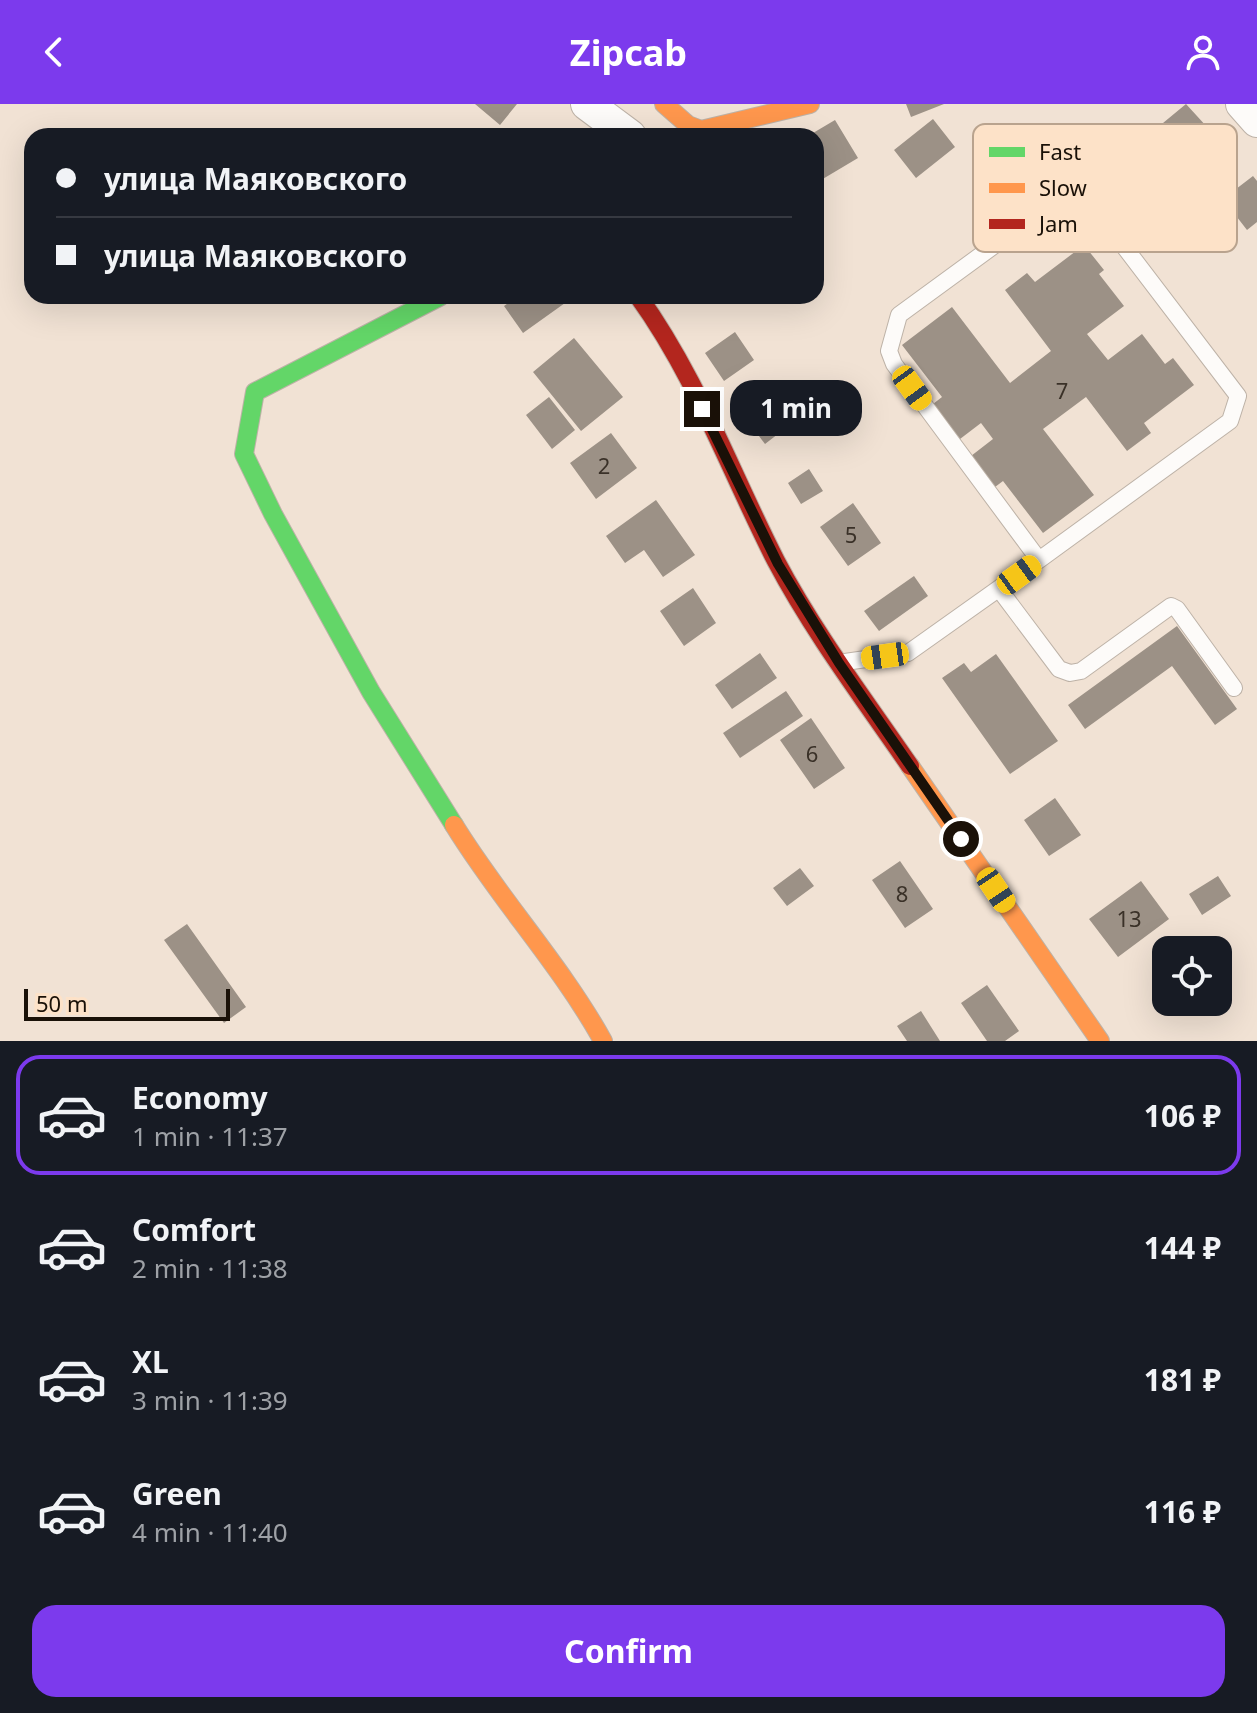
<!DOCTYPE html>
<meta charset="utf-8">
<style>
body{margin:0;font-family:"Noto Sans",sans-serif;background:#20242c;color:#f1f3f6;height:100vh;display:flex;flex-direction:column;font-size:30px;white-space:nowrap}
*{box-sizing:border-box;margin:0}
p{font-size:26px;color:#9ea1a6}
.icon{flex:none;width:44px;height:44px;fill:none;stroke:currentColor;stroke-width:2;stroke-linecap:round;stroke-linejoin:round}
.map{position:relative;height:937px;overflow:hidden}
.details{display:flex;flex-direction:column;background:#171b24;flex:1}
.details>*{flex:none}
.guide{position:absolute;left:24px;top:24px;width:800px;height:176px;border-radius:24px;box-shadow:0 8px 32px #0002;display:grid;align-content:center;height:176px;padding:0 32px;background:#171b24}
.tools{position:absolute;left:1152px;top:832px;display:grid;gap:16px}
.tools a{display:grid;place-items:center;width:80px;height:80px;border-radius:16px;background:#171b24;box-shadow:0 8px 32px #0002;font-size:40px}
.scale{position:absolute;left:24px;bottom:20px;width:206px;box-sizing:border-box;padding-left:8px;border:4px solid #1a1108;border-top:0;font-size:22px;line-height:28px;white-space:nowrap;color:#1a1108;-webkit-text-stroke:6px #fde2c8;paint-order:stroke}
.end{position:absolute;width:36px;height:36px;margin:-18px;border:10px solid #1a1108;background:#fff;box-shadow:0 0 0 4px #fff}
.from{border-radius:50%}
.bubble{position:absolute;height:56px;border-radius:24px;background:#171b24;box-shadow:0 8px 32px #0002;font-size:26px;font-weight:700;line-height:56px;text-align:center}
.car{position:absolute;width:24px;height:48px;margin:-24px -12px;border-radius:10px;box-shadow:0 0 6px 2px #0007;background:linear-gradient(#f5c518 24%,#345 0 40%,#f5c518 0 76%,#345 0 86%,#f5c518 0)}
.guide b{display:flex;align-items:center;gap:28px;height:76px;font-size:30px}
.guide b+b{border-top:2px solid #363941}
.guide i{width:20px;height:20px;background:#f1f3f6}
ul{padding:14px 0 0;list-style:none}
li{display:flex;align-items:center;gap:24px;height:120px;margin:0 16px 12px;padding:0 16px;border:4px solid transparent;border-radius:24px}
li div{flex:1}
li b{display:block;font-size:30px}
li em{font-style:normal;font-weight:700}
li.current{border-color:#7c3aed}
li>.icon{width:72px;height:72px;stroke-width:1.5}
.action{display:flex;gap:16px;margin-top:auto;padding:16px 32px}
.action a{flex:1;height:92px;border-radius:24px;background:#7c3aed;color:#fff;font-size:32px;font-weight:700;line-height:92px;text-align:center}
header{display:flex;justify-content:space-between;align-items:center;height:104px;padding:0 32px;background:#7c3aed;color:#fff;font-size:36px;font-weight:700}
.map>svg:first-child{display:block}
.building{fill:#9c9186}
.lines{fill:none;stroke-linecap:round;stroke-linejoin:round}
.lane-casing{stroke:#bdb2a7;stroke-width:18}
.street-casing{stroke:#bdb2a7;stroke-width:34}
.fast-casing{stroke:#bdb2a7;stroke-width:20}
.slow-casing{stroke:#bdb2a7;stroke-width:20}
.jam-casing{stroke:#bdb2a7;stroke-width:20}
.lane{stroke:#fdfbf9;stroke-width:16}
.street{stroke:#fdfbf9;stroke-width:32}
.fast{stroke:#63d668;stroke-width:18}
.slow{stroke:#ff974d;stroke-width:18}
.jam{stroke:#b3261e;stroke-width:18}
.route{stroke:#1a1108;stroke-width:10}
.labels{text-anchor:middle;stroke-width:8;stroke-linejoin:round;paint-order:stroke}
.number-label{font-size:22px;fill:#3a3128}
.key{fill:#fde2c8;stroke:#b9a38e;stroke-width:2}
.key-label{font-size:22px;fill:#1a1108}
</style>
<header><svg class="icon" aria-label="back" viewBox="0 0 24 24"><path d="M15 5l-7 7 7 7"/></svg>Zipcab<svg class="icon" aria-label="person" viewBox="0 0 24 24"><circle cx="12" cy="8" r="4"/><path d="M4 21q1-7 8-7t8 7"/></svg></header>
<div class="map">
<svg width="1257" height="937" viewBox="0 0 1257 937">
<rect width="100%" height="100%" fill="#f1e2d4"/>
<path class="building" d="M 475,0 L 517,0 L 500,21 Z
M 906,0 L 944,0 L 911,13 Z
M 1186,0 L 1218,35 L 1193,56 L 1163,19 Z
M 933,15 L 955,43 L 916,74 L 894,46 Z
M 835,16 L 858,54 L 816,79 L 816,32 L 808,32 Z
M 1253,72 L 1257,77 L 1257,118 L 1247,126 L 1223,95 Z
M 1084,141 L 1104,166 L 1099,170 L 1124,202 L 1087,230 L 1108,256 L 1142,230 L 1165,260 L 1173,254 L 1194,281 L 1144,319 L 1151,329 L 1127,347 L 1086,293 L 1043,325 L 1094,391 L 1043,429 L 1003,377 L 995,383 L 971,352 L 993,335 L 981,319 L 960,335 L 933,300 L 942,293 L 902,241 L 952,203 L 1010,279 L 1051,247 L 1005,186 L 1027,169 L 1035,178 Z
M 518,192 L 570,192 L 572,194 L 523,229 L 504,202 Z
M 735,228 L 754,256 L 724,277 L 705,249 Z
M 574,234 L 623,293 L 581,327 L 533,268 Z
M 773,285 L 796,316 L 765,340 L 741,308 Z
M 549,293 L 575,326 L 552,345 L 526,311 Z
M 611,329 L 637,364 L 596,395 L 570,359 Z
M 809,365 L 823,387 L 801,400 L 788,379 Z
M 656,396 L 695,451 L 663,473 L 644,446 L 625,459 L 606,432 Z
M 853,399 L 881,439 L 848,462 L 820,423 Z
M 914,472 L 928,492 L 879,527 L 864,507 Z
M 693,484 L 716,519 L 684,542 L 660,507 Z
M 1177,522 L 1237,605 L 1215,621 L 1172,562 L 1085,625 L 1068,601 Z
M 760,549 L 777,574 L 732,605 L 715,581 Z
M 996,550 L 1058,637 L 1010,670 L 942,574 L 964,559 L 971,568 Z
M 786,587 L 803,612 L 740,654 L 723,629 Z
M 811,614 L 845,664 L 814,685 L 780,636 Z
M 1055,694 L 1081,731 L 1049,752 L 1024,716 Z
M 900,757 L 933,805 L 905,824 L 872,776 Z
M 800,764 L 814,782 L 787,802 L 773,784 Z
M 1218,772 L 1231,792 L 1202,811 L 1189,790 Z
M 1141,777 L 1169,815 L 1118,853 L 1089,815 Z
M 187,820 L 246,903 L 224,919 L 164,836 Z
M 987,881 L 1019,927 L 1005,937 L 987,937 L 961,899 Z
M 921,907 L 940,937 L 907,937 L 897,922 Z"/>
<g class="lines">
<g class="lane-casing">
<path id="lane" d="M 1039,456 L 1230,317 L 1238,292 L 1078,82
M 999,485 L 1059,565 L 1070,569 L 1081,567 L 1171,502 L 1177,505 L 1234,584
M 845,558 L 908,549 L 1039,456 L 894,260 L 889,247 L 899,211 L 1018,124"/>
</g>
<g class="street-casing">
<path id="street" d="M 587,0 L 630,32
M 1242,0 L 1257,17"/>
</g>
<g class="fast-casing">
<path id="fast" d="M 441,192 L 255,288 L 244,350 L 273,410 L 371,588 L 454,721"/>
</g>
<g class="slow-casing">
<path id="slow" d="M 664,0 L 688,21 L 701,26 L 810,0
M 910,662 L 1100,937
M 454,721 C 500,796 561,861 603,937"/>
</g>
<g class="jam-casing">
<path id="jam" d="M 638,192 C 696,272 731,369 776,457 C 814,529 864,595 910,662"/>
</g>
<use href="#lane" class="lane"/>
<use href="#street" class="street"/>
<use href="#fast" class="fast"/>
<use href="#slow" class="slow"/>
<use href="#jam" class="jam"/>
</g>
<g class="lines">
<path class="route" d="M 702,305 L 778,460 L 839,559 L 961,735"/>
</g>
<g class="labels">
<g class="number-label">
<text x="1062" y="295">7</text>
<text x="604" y="370">2</text>
<text x="851" y="439">5</text>
<text x="812" y="658">6</text>
<text x="902" y="798">8</text>
<text x="1129" y="823">13</text>
</g>
</g>
<rect x="973" y="20" width="264" height="128" rx="12" class="key"/>
<rect x="989" y="43" width="36" height="10" fill="#63d668"/>
<rect x="989" y="79" width="36" height="10" fill="#ff974d"/>
<rect x="989" y="115" width="36" height="10" fill="#b3261e"/>
<g class="key-label">
<text x="1039" y="56">Fast</text>
<text x="1039" y="92">Slow</text>
<text x="1039" y="128">Jam</text>
</g>
</svg>
<div class="tools">
<a><svg class="icon" aria-label="locate" viewBox="0 0 24 24"><circle cx="12" cy="12" r="6"/><path d="M12 2v4M12 18v4M2 12h4M18 12h4"/></svg></a>
</div>
<div class="scale">50 m</div>
<i class="end from" style="left:961px;top:735px"></i>
<i class="end" style="left:702px;top:305px"></i>
<div class="bubble" style="left:730px;top:276px;width:132px">1 min</div>
<i class="car" style="left:912px;top:284px;rotate:144deg"></i>
<i class="car" style="left:1019px;top:471px;rotate:54deg"></i>
<i class="car" style="left:885px;top:552px;rotate:262deg"></i>
<i class="car" style="left:996px;top:786px;rotate:146deg"></i>
<div class="guide">
<b><i class="from"></i>улица Маяковского</b>
<b><i></i>улица Маяковского</b>
</div>
</div>
<section class="details">
<ul>
<li class="current"><svg class="icon" aria-label="car" viewBox="0 0 24 24"><path d="M5 17H2v-5l4-1 3-4h7l3 4 3 1v5h-3M9 17h6M6 11h13"/><circle cx="7" cy="17" r="2"/><circle cx="17" cy="17" r="2"/></svg><div><b>Economy</b><p>1 min · 11:37</p></div><em>106 ₽</em></li>
<li><svg class="icon" aria-label="car" viewBox="0 0 24 24"><path d="M5 17H2v-5l4-1 3-4h7l3 4 3 1v5h-3M9 17h6M6 11h13"/><circle cx="7" cy="17" r="2"/><circle cx="17" cy="17" r="2"/></svg><div><b>Comfort</b><p>2 min · 11:38</p></div><em>144 ₽</em></li>
<li><svg class="icon" aria-label="car" viewBox="0 0 24 24"><path d="M5 17H2v-5l4-1 3-4h7l3 4 3 1v5h-3M9 17h6M6 11h13"/><circle cx="7" cy="17" r="2"/><circle cx="17" cy="17" r="2"/></svg><div><b>XL</b><p>3 min · 11:39</p></div><em>181 ₽</em></li>
<li><svg class="icon" aria-label="car" viewBox="0 0 24 24"><path d="M5 17H2v-5l4-1 3-4h7l3 4 3 1v5h-3M9 17h6M6 11h13"/><circle cx="7" cy="17" r="2"/><circle cx="17" cy="17" r="2"/></svg><div><b>Green</b><p>4 min · 11:40</p></div><em>116 ₽</em></li>
</ul>
<div class="action"><a>Confirm</a></div>
</section>
